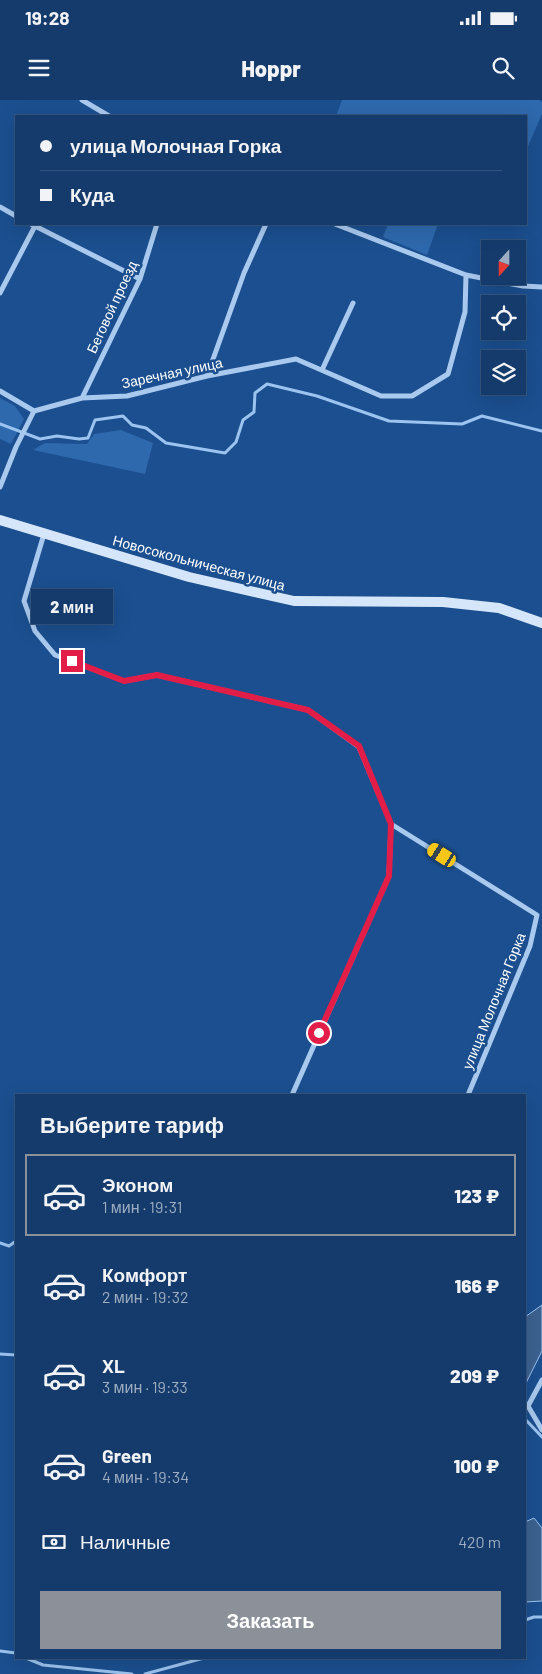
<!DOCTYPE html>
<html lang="ru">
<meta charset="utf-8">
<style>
body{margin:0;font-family:Barlow,sans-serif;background:#1d4271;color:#f1f3f6;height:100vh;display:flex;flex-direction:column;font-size:19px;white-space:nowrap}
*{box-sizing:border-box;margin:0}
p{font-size:16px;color:#9dadc1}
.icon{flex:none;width:28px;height:28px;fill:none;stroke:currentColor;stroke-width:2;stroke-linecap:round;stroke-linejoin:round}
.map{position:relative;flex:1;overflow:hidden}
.panel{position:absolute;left:15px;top:994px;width:511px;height:565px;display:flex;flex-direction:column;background:#143b6b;border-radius:0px;box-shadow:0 5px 20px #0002,0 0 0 1px #33557e}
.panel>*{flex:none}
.banner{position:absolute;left:15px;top:15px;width:512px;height:110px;border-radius:0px;box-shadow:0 5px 20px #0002,0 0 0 1px #33557e;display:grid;align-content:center;height:110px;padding:0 25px;background:#143b6b}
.needle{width:32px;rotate:201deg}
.controls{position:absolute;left:481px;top:140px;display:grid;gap:10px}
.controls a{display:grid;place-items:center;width:45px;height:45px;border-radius:0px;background:#143b6b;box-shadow:0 5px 20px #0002,0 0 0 1px #33557e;font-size:25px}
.end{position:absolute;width:22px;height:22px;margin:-11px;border:6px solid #e11d48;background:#fff;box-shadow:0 0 0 2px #fff}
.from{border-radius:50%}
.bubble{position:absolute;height:35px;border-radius:0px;background:#143b6b;box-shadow:0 5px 20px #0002,0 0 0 1px #33557e;font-size:16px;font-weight:800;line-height:35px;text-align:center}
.car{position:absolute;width:15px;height:30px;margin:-15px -8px;border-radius:6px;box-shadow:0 0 4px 1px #0007;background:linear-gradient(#f5c518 24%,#345 0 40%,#f5c518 0 76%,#345 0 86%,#f5c518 0)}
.banner b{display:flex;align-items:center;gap:18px;height:48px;font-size:19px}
.banner b+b{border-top:1px solid #33557e}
.banner i{width:12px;height:12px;background:#f1f3f6}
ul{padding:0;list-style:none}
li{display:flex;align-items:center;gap:15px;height:82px;margin:0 10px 8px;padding:0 15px;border:2px solid transparent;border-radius:0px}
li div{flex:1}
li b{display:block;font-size:19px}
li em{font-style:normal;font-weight:800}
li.selected{border-color:#8c9099}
li>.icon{width:45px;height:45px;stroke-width:1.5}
h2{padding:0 25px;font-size:22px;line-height:60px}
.pay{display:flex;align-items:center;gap:12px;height:55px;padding:0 25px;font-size:19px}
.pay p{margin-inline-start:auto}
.primary-button{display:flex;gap:10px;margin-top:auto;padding:10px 25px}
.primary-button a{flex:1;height:58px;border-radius:0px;background:#8c9099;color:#fff;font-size:20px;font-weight:800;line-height:58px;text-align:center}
.status{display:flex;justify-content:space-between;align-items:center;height:35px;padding:0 25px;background:#143b6b;direction:ltr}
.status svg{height:14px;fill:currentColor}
header{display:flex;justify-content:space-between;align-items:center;height:65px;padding:0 25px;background:#143b6b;font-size:22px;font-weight:800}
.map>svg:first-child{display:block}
.green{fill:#2e69ad}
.water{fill:#3c6290;stroke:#9cc4f0}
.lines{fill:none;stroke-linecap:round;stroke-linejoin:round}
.stream{stroke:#9cc4f0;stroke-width:3}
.street{stroke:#a9c9ee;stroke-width:5}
.secondary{stroke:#d6e6fa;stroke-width:10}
.route{stroke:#e11d48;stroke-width:6}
.labels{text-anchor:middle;stroke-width:5;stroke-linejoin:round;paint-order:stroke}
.street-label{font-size:14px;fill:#fff;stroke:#1b4f8f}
</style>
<div class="status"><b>19:28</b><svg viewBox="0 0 49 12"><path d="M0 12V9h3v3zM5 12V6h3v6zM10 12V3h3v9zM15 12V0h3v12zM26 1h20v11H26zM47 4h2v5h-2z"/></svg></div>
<header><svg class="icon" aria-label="menu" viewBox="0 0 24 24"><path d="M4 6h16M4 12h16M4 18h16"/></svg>Hoppr<svg class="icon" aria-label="search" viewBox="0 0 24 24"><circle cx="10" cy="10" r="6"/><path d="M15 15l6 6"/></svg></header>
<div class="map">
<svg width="542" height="1574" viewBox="0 0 542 1574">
<rect width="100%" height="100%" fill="#1b4f8f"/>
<path class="green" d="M 342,0 L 539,0 L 542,2 L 542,14 L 526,51 L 526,16 L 336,16 Z
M 388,124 L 438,124 L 427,155 L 383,137 Z
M 0,298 L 15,306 L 24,319 L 11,344 L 0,339 Z
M 121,330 L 153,343 L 145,374 L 33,350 L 45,343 L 87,344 L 94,334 Z"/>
<path class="water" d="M 542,1205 L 542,1251 L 525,1285 L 525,1217 Z
M 534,1418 L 542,1428 L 542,1501 L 525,1502 L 525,1422 Z"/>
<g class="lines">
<path class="stream" d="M 0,324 L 40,339 L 57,336 L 79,339 L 88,338 L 95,320 L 123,316 L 132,325 L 146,328 L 166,343 L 225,353 L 236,342 L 243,320 L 254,312 L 255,293 L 267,284 L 317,296 L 389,321 L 462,324 L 482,316 L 542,331
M 0,1143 L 9,1146 L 16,1141
M 0,1254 L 16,1255
M 525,1319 L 542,1337
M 525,1520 L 534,1517 L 542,1517
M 0,1551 L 16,1553
M 26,1558 L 43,1565 L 132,1574
M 145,1574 L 204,1558"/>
<path class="street" d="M 82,0 L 109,16
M 0,107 L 16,116
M 31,124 L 140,179
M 335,124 L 466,175 L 523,186 L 542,187
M 0,193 L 35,126
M 322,270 L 353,203
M 207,276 L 244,173 L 266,124
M 0,291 L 34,311 L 82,298 L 127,296 L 207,276 L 296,259 L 381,296 L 412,296 L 448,274 L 465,212 L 466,175
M 82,298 L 140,179 L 157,124
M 0,387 L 16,347 L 34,311
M 44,434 L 24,501 L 35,531 L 55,555 L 124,581 L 157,575 L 308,610 L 359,647 L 391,724 L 537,815 L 530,846 L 468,995
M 292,995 L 389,776 L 391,724
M 542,1280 L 528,1306 L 542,1330"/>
<path class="secondary" d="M 0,420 L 189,477 L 294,501 L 443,502 L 499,508 L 542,523"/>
</g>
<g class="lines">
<path class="route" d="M 72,561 L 124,581 L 157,575 L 308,610 L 359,646 L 391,724 L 389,776 L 319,933"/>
</g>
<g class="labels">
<g class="street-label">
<text transform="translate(112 207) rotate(-65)" y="5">Беговой проезд</text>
<text transform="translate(172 273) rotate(-12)" y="5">Заречная улица</text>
<text transform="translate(199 463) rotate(15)" y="5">Новосокольническая улица</text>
<text transform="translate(494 901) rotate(-68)" y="5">улица Молочная Горка</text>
</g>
</g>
</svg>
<div class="controls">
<a><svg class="needle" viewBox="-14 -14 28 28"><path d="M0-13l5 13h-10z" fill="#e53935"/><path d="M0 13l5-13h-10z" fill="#9dadc1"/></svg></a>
<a><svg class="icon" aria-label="locate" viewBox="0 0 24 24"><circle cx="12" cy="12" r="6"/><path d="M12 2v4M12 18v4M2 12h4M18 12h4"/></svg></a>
<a><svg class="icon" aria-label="layers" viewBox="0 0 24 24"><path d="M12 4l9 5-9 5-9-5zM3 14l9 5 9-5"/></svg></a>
</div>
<i class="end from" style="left:319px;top:933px"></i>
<i class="end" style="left:72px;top:561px"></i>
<div class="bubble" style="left:31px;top:489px;width:82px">2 мин</div>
<i class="car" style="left:442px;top:755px;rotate:302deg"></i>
<div class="banner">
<b><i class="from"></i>улица Молочная Горка</b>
<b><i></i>Куда</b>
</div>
<section class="panel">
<h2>Выберите тариф</h2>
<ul>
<li class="selected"><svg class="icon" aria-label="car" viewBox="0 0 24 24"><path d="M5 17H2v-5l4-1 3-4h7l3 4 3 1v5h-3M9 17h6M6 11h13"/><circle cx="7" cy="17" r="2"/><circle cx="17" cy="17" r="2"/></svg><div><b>Эконом</b><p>1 мин · 19:31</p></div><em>123 ₽</em></li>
<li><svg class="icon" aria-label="car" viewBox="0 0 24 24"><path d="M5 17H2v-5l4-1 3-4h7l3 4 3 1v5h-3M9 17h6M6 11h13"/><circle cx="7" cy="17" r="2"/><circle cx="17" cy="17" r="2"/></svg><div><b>Комфорт</b><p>2 мин · 19:32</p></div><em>166 ₽</em></li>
<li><svg class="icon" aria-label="car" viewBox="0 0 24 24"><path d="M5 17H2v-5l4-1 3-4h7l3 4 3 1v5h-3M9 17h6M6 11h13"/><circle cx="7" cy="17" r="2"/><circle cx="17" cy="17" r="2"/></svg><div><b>XL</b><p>3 мин · 19:33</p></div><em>209 ₽</em></li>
<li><svg class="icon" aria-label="car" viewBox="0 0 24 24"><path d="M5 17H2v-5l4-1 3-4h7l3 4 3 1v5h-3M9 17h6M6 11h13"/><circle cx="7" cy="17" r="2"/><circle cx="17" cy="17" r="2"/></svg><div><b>Green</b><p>4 мин · 19:34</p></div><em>100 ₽</em></li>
</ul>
<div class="pay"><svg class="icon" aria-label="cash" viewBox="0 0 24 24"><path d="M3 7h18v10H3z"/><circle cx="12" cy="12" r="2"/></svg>Наличные<p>420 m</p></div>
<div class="primary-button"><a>Заказать</a></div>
</section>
</div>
